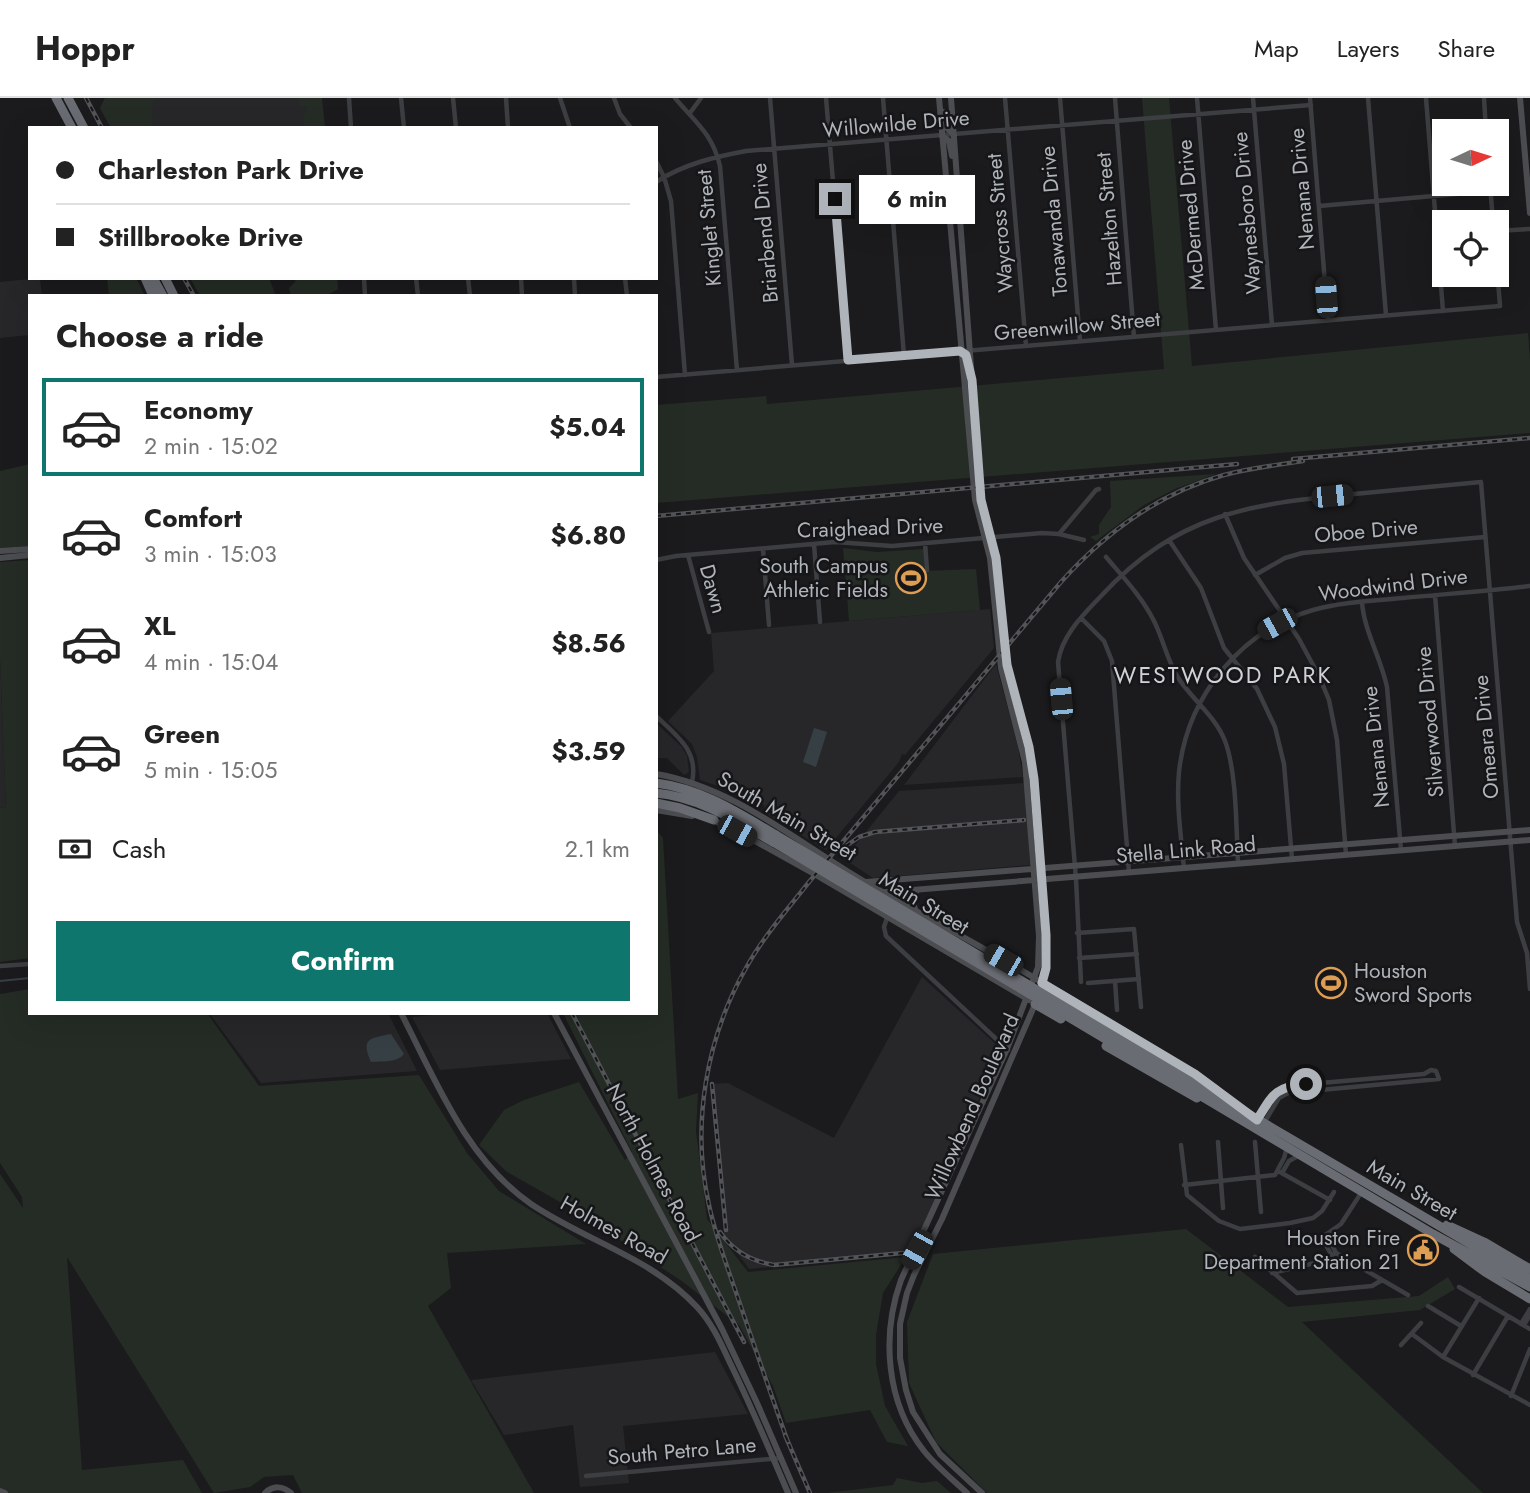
<!DOCTYPE html>
<meta charset="utf-8">
<style>
body{margin:0;font-family:Jost,sans-serif;background:#f6f6f6;color:#222;height:100vh;display:flex;flex-direction:column;font-size:26px;white-space:nowrap}
*{box-sizing:border-box;margin:0}
p{font-size:23px;color:#767676}
.icon{flex:none;width:38px;height:38px;fill:none;stroke:currentColor;stroke-width:2;stroke-linecap:round;stroke-linejoin:round}
.map{position:relative;flex:1;overflow:hidden}
.details{position:absolute;left:28px;top:196px;width:630px;height:721px;display:flex;flex-direction:column;background:#fff;border-radius:0px;box-shadow:0 7px 28px #0002}
.details>*{flex:none}
.top-card{position:absolute;left:28px;top:28px;width:630px;height:154px;border-radius:0px;box-shadow:0 7px 28px #0002;display:grid;align-content:center;height:154px;padding:0 28px;background:#fff}
.needle{width:46px;rotate:86deg}
.buttons{position:absolute;left:1432px;top:21px;display:grid;gap:14px}
.buttons a{display:grid;place-items:center;width:77px;height:77px;border-radius:0px;background:#fff;box-shadow:0 7px 28px #0002;font-size:35px}
.end{position:absolute;width:32px;height:32px;margin:-16px;border:9px solid #afb4ba;background:#111;box-shadow:0 0 0 4px #111}
.from{border-radius:50%}
.bubble{position:absolute;height:49px;border-radius:0px;background:#fff;box-shadow:0 7px 28px #0002;font-size:23px;font-weight:700;line-height:49px;text-align:center}
.car{position:absolute;width:21px;height:42px;margin:-21px -10px;border-radius:9px;box-shadow:0 0 5px 2px #0007;background:linear-gradient(#222 24%,#8ab4d8 0 40%,#222 0 76%,#8ab4d8 0 86%,#222 0)}
.top-card b{display:flex;align-items:center;gap:24px;height:66px;font-size:26px}
.top-card b+b{border-top:2px solid #e0e0e0}
.top-card i{width:18px;height:18px;background:#222}
ul{padding:0;list-style:none}
li{display:flex;align-items:center;gap:21px;height:98px;margin:0 14px 10px;padding:0 14px;border:4px solid transparent;border-radius:0px}
li div{flex:1}
li b{display:block;font-size:26px}
li em{font-style:normal;font-weight:700}
li.selected{border-color:#0f766e}
li>.icon{width:63px;height:63px;stroke-width:1.5}
h2{padding:0 28px;font-size:32px;line-height:84px}
.pay{display:flex;align-items:center;gap:18px;height:77px;padding:0 28px;font-size:26px}
.pay p{margin-inline-start:auto}
.cta{display:flex;gap:14px;margin-top:auto;padding:14px 28px}
.cta a{flex:1;height:80px;border-radius:0px;background:#0f766e;color:#fff;font-size:28px;font-weight:700;line-height:80px;text-align:center}
header{display:flex;align-items:center;gap:42px;box-sizing:border-box;height:98px;padding:0 35px;background:#fff;border-bottom:2px solid #e0e0e0}
header strong{font-size:33px}
nav{display:flex;gap:38px;margin-inline-start:auto;font-size:24px}
.map>svg:first-child{display:block}
.built{fill:#27272a}
.green{fill:#252c25}
.water{fill:#363f44}
.lines{fill:none;stroke-linecap:round;stroke-linejoin:round}
.stream{stroke:#363f44;stroke-width:2}
.street{stroke:#3c3e41;stroke-width:4.5}
.secondary{stroke:#4b4d51;stroke-width:6}
.highway{stroke:#696c72;stroke-width:9}
.rail-casing{stroke:#525458;stroke-width:4.5}
.rail{stroke:#161618;stroke-width:2;stroke-dasharray:5;stroke-linecap:butt}
.highway-bridge{stroke:#696c72;stroke-width:9}
.route{stroke:#afb4ba;stroke-width:9}
.labels{text-anchor:middle;stroke-width:5;stroke-linejoin:round;paint-order:stroke}
.street-label{font-size:21px;fill:#afb4ba;stroke:#161618}
.poi-label{font-size:21px;fill:#afb4ba;stroke:#161618;text-anchor:end}
.neighbourhood-label{font-size:23px;letter-spacing:2px;fill:#cfd2d7;stroke:#161618}
</style>
<header>
<strong>Hoppr</strong>
<nav><a>Map</a><a>Layers</a><a>Share</a></nav>
</header>
<div class="map">
<svg width="1530" height="1395" viewBox="0 0 1530 1395">
<rect width="100%" height="100%" fill="#1b1b1d"/>
<path class="built" d="M 105,0 L 318,0 L 321,30 L 111,30 L 100,10 Z
M 40,180 L 42,198 L 30,198 L 30,237 L 0,240 L 0,184 Z
M 990,511 L 994,550 L 905,657 L 902,656 L 899,664 L 826,752 L 765,715 L 764,707 L 754,703 L 750,706 L 727,691 L 700,682 L 697,659 L 692,646 L 668,623 L 714,573 L 711,535 Z
M 0,559 L 6,709 L 0,710 Z
M 996,566 L 1018,649 L 1023,679 L 904,687 Z
M 656,625 L 682,649 L 687,658 L 689,674 L 684,677 L 667,660 L 656,660 Z
M 1025,685 L 1030,767 L 873,780 L 844,761 L 899,693 Z
M 922,879 L 1001,951 L 912,1156 L 749,1171 L 724,1136 L 710,986 L 728,985 L 834,1040 Z
M 209,915 L 388,915 L 417,973 L 261,985 Z
M 454,915 L 547,915 L 571,961 L 440,972 L 412,919 Z
M 715,1254 L 748,1316 L 623,1328 L 629,1385 L 580,1389 L 573,1327 L 504,1337 L 471,1282 Z"/>
<path class="green" d="M 105,0 L 156,0 L 152,8 L 152,30 L 111,30 L 100,10 Z
M 298,0 L 322,0 L 325,30 L 304,30 L 304,18 L 307,8 L 299,8 Z
M 1142,0 L 1169,0 L 1192,268 L 1528,235 L 1530,262 L 1530,335 L 656,405 L 656,307 L 766,298 L 767,306 L 1164,271 Z
M 107,180 L 136,180 L 145,198 L 109,198 Z
M 190,180 L 269,180 L 276,198 L 200,198 Z
M 292,180 L 337,180 L 338,191 L 326,198 L 291,198 L 289,190 L 296,183 Z
M 30,366 L 30,448 L 0,450 L 0,373 Z
M 1216,376 L 1175,391 L 1144,407 L 1096,443 L 1090,439 L 1099,436 L 1099,427 L 1111,409 L 1110,383 Z
M 843,450 L 877,454 L 924,451 L 924,473 L 976,471 L 980,512 L 849,523 Z
M 30,462 L 30,860 L 0,864 L 0,710 L 6,709 L 0,559 L 0,464 Z
M 656,732 L 663,740 L 678,1001 L 698,995 L 696,1033 L 707,1121 L 748,1174 L 906,1159 L 883,1195 L 876,1237 L 876,1266 L 885,1308 L 908,1348 L 887,1344 L 870,1312 L 786,1325 L 773,1288 L 739,1227 L 683,1184 L 583,1117 L 507,1074 L 479,1047 L 504,1012 L 524,1002 L 579,984 L 625,1062 L 632,1054 L 563,915 L 656,915 Z
M 30,891 L 30,915 L 207,915 L 259,988 L 419,977 L 467,1055 L 499,1093 L 586,1146 L 447,1155 L 451,1190 L 428,1208 L 534,1395 L 302,1395 L 293,1377 L 264,1379 L 250,1389 L 214,1395 L 67,1159 L 82,1372 L 183,1362 L 202,1395 L 0,1395 L 0,1076 L 23,1110 L 22,1099 L 0,1065 L 0,896 Z
M 1186,1131 L 1288,1209 L 1419,1198 L 1448,1179 L 1455,1191 L 1420,1212 L 1302,1224 L 1483,1395 L 987,1395 L 936,1344 L 909,1285 L 907,1224 L 933,1156 Z
M 897,1380 L 922,1385 L 937,1383 L 951,1395 L 827,1395 L 893,1387 Z"/>
<path class="water" d="M 814,630 L 827,634 L 816,669 L 803,664 Z
M 391,936 L 404,956 C 397,965 381,963 371,964 C 360,940 371,940 391,936 Z"/>
<g class="lines">
<path class="stream" d="M 0,883 L 30,880"/>
<path class="street" d="M 349,0 L 351,30
M 401,0 L 404,30
M 453,0 L 456,30
M 506,0 L 508,30
M 560,0 L 570,30
M 614,0 L 620,16 L 631,30
M 675,0 C 696,25 712,35 720,68 L 737,272
M 770,0 L 792,267
M 826,0 L 848,263
M 883,0 L 904,258
M 1005,0 L 1026,248
M 1060,0 L 1080,243
M 1115,0 L 1134,239
M 1197,0 L 1216,232
M 1253,0 L 1272,227
M 1310,0 L 1328,222
M 1368,0 L 1386,217
M 1426,0 L 1443,213
M 1484,0 L 1486,33
M 690,15 L 701,0
M 656,63 L 664,79 L 671,103 L 685,277
M 656,84 C 684,66 714,59 746,53 L 1311,7
M 1490,86 L 1493,124
M 1319,108 L 1491,93
M 1496,133 L 1530,131
M 364,180 L 365,198
M 416,180 L 418,198
M 468,180 L 470,198
M 521,180 L 522,198
M 574,180 L 575,198
M 625,180 L 627,198
M 656,279 L 1500,208 L 1496,158
M 1225,416 L 1244,460 L 1299,541 L 1319,578 L 1329,602 L 1337,642 L 1346,757
M 1059,436 L 1096,392 L 1099,391
M 1169,442 L 1201,490 L 1224,550 L 1257,591 L 1275,629 L 1284,666 L 1292,761
M 925,445 L 927,472
M 814,446 L 820,524
M 763,451 L 769,527
M 688,457 L 709,534
M 1106,459 C 1123,479 1142,499 1154,523 C 1163,541 1167,561 1177,578 C 1191,601 1215,617 1225,643 C 1237,675 1236,730 1238,765
M 656,462 L 676,458 L 835,444 L 892,448 L 1042,435 L 1059,436 L 1084,442
M 1255,477 L 1285,460 L 1302,455 L 1485,439
M 1435,497 L 1455,748
M 1362,504 C 1364,533 1381,560 1387,589 L 1401,752
M 1081,520 L 1104,543 L 1112,563 L 1129,774
M 656,618 C 677,638 699,653 692,684
M 1184,770 C 1181,738 1176,705 1179,674 C 1187,599 1240,533 1313,512 C 1342,504 1373,503 1403,500 C 1445,496 1488,493 1530,488
M 887,820 L 884,829 L 886,838 L 1008,952
M 1077,835 L 1134,831 L 1141,909
M 1079,860 L 1137,856
M 0,868 L 30,866
M 1115,883 L 1117,912
M 1081,884 L 1076,781 L 1058,564 C 1062,537 1083,517 1101,498 C 1177,416 1249,406 1354,396 C 1397,392 1439,388 1481,384 L 1517,824 L 1527,855 L 1530,891
M 1088,885 L 1139,881
M 1257,1022 L 1275,994 L 1286,988 L 1424,976 L 1431,972 L 1436,973 L 1439,981 L 1288,995 L 1279,1000 L 1264,1025
M 1218,1044 L 1223,1110
M 1255,1044 L 1261,1114
M 1181,1047 L 1187,1097 L 1219,1123 L 1240,1131 L 1290,1125 L 1313,1120 L 1322,1113 L 1334,1094
M 1278,1073 L 1330,1102
M 1282,1075 L 1289,1063 L 1300,1057
M 1184,1087 L 1275,1077 L 1284,1060 L 1287,1049
M 1327,1137 L 1336,1155 L 1408,1197
M 1322,1140 L 1332,1158
M 1318,1142 L 1341,1126 L 1361,1095
M 1255,1159 L 1297,1195 L 1372,1188 L 1382,1182
M 1272,1175 L 1319,1164 L 1336,1155
M 1459,1189 L 1530,1231
M 1428,1208 L 1461,1228
M 1521,1226 L 1530,1211
M 1524,1227 L 1530,1217
M 1412,1236 L 1443,1259 L 1530,1307
M 1401,1247 L 1421,1225
M 1443,1259 L 1479,1200
M 1473,1277 L 1508,1218
M 1511,1298 L 1530,1251
M 586,1378 L 781,1360"/>
<path class="secondary" d="M 939,0 L 975,402 L 990,460 L 1001,570 L 1025,664 L 1039,838 L 1038,869 L 1007,951 L 901,1182 C 881,1238 886,1305 924,1353 C 937,1369 952,1381 967,1395
M 951,0 L 981,403 L 996,460 L 1007,567 L 1029,649 L 1034,681 L 1047,837 L 1046,870 L 1041,887
M 1520,0 L 1530,115
M 943,14 L 947,30 L 954,37
M 942,38 L 949,43 L 952,58
M 0,453 L 30,451
M 0,460 L 30,457
M 656,676 C 734,689 798,745 865,784 C 922,817 981,848 1038,882
M 656,712 L 692,718
M 710,721 L 737,733 L 816,777 L 1029,902
M 866,784 L 1530,732
M 875,795 L 1530,742
M 915,811 L 912,802 L 917,792
M 401,915 C 436,983 466,1061 531,1106 C 586,1143 652,1160 697,1209 C 713,1226 722,1248 732,1269 C 752,1310 770,1353 788,1395
M 554,915 L 722,1231 L 757,1305 L 796,1395
M 0,1393 L 5,1395
M 265,1395 C 273,1387 283,1388 291,1395
M 982,1395 L 940,1356 L 913,1314 L 906,1292 L 900,1260 L 900,1226 L 907,1195 L 914,1177 L 942,1121 L 1036,904"/>
<path class="highway" d="M 56,0 L 72,30
M 68,0 L 84,30
M 145,180 L 153,198
M 153,180 L 163,198
M 165,180 L 174,198
M 656,685 C 702,691 737,714 776,737
M 656,695 C 699,699 736,723 773,744
M 656,705 L 680,710 L 714,722
M 1042,885 L 1194,976 L 1216,992
M 1059,905 L 1530,1181
M 1035,906 L 1061,921
M 1055,911 L 1433,1136 L 1530,1189
M 1106,948 L 1197,1000
M 1447,1127 L 1484,1144 L 1530,1171
M 1454,1151 L 1485,1174 L 1530,1201"/>
<g class="rail-casing">
<path id="rail" d="M 86,0 L 102,30
M 184,180 L 194,198
M 1293,361 L 1530,340
M 656,418 L 1237,366
M 846,748 L 859,739 L 875,734 L 1024,722
M 572,915 L 744,1244
M 712,986 L 726,1132
M 720,1134 C 733,1153 750,1163 774,1167 L 903,1155
M 785,1337 L 810,1395
M 788,1344 C 771,1297 755,1250 739,1203 C 728,1171 716,1140 709,1107 C 691,1028 706,940 746,870 C 763,839 787,812 809,784 L 1061,484 C 1106,434 1159,395 1224,377 C 1250,370 1277,367 1303,363"/>
</g>
<use href="#rail" class="rail"/>
<path class="highway-bridge" d="M 776,737 L 1059,905
M 773,744 L 1055,911"/>
</g>
<g class="lines">
<path class="route" d="M 835,101 L 848,262 L 960,253 L 966,257 L 972,282 L 981,402 L 996,460 L 1007,567 L 1029,649 L 1034,681 L 1046,837 L 1046,870 L 1042,885 L 1195,976 L 1257,1022 C 1273,996 1275,989 1306,986"/>
</g>
<defs>
<g id="stadium-ring" transform="scale(1.575)"><circle r="9.5" fill="#161618" stroke="#dd9d53" stroke-width="1.5"/><path d="M0-5a6.5 5 0 1 0 0 10a6.5 5 0 1 0 0-10ZM-3.5-1.8h7v3.6h-7Z" fill="#dd9d53"/></g>
<g id="civic-ring" transform="scale(1.575)"><circle r="9.5" fill="#161618" stroke="#dd9d53" stroke-width="1.5"/><path d="M-.6-6.5H3V-4.5H.6V-3L4-1V1h2V6H-6V1h2V-1L-.6-3ZM-1.2 2.5V6h2.4V2.5Z" fill="#dd9d53"/></g>
</defs>
<g fill-rule="evenodd">
<use href="#stadium-ring" x="911" y="480"/>
<use href="#stadium-ring" x="1331" y="885"/>
<use href="#civic-ring" x="1423" y="1152"/>
</g>
<g class="labels">
<g class="street-label">
<text transform="translate(896 26) rotate(-5)" y="7">Willowilde Drive</text>
<text transform="translate(1302 91) rotate(-95)" y="7">Nenana Drive</text>
<text transform="translate(1247 115) rotate(-95)" y="7">Waynesboro Drive</text>
<text transform="translate(1191 117) rotate(-95)" y="7">McDermed Drive</text>
<text transform="translate(1109 121) rotate(-95)" y="7">Hazelton Street</text>
<text transform="translate(1054 123) rotate(-95)" y="7">Tonawanda Drive</text>
<text transform="translate(1000 125) rotate(-95)" y="7">Waycross Street</text>
<text transform="translate(709 130) rotate(-95)" y="7">Kinglet Street</text>
<text transform="translate(765 135) rotate(-95)" y="7">Briarbend Drive</text>
<text transform="translate(1077 228) rotate(-5)" y="7">Greenwillow Street</text>
<text transform="translate(870 430) rotate(-2)" y="7">Craighead Drive</text>
<text transform="translate(1366 433) rotate(-5)" y="7">Oboe Drive</text>
<text transform="translate(1393 487) rotate(-7)" y="7">Woodwind Drive</text>
<text transform="translate(713 491) rotate(74)" y="7">Dawn</text>
<text transform="translate(1430 624) rotate(-95)" y="7">Silverwood Drive</text>
<text transform="translate(1486 639) rotate(-95)" y="7">Omeara Drive</text>
<text transform="translate(1376 649) rotate(-96)" y="7">Nenana Drive</text>
<text transform="translate(787 718) rotate(30)" y="7">South Main Street</text>
<text transform="translate(1186 752) rotate(-5)" y="7">Stella Link Road</text>
<text transform="translate(924 805) rotate(31)" y="7">Main Street</text>
<text transform="translate(972 1009) rotate(-66)" y="7">Willowbend Boulevard</text>
<text transform="translate(653 1065) rotate(62)" y="7">North Holmes Road</text>
<text transform="translate(1412 1092) rotate(30)" y="7">Main Street</text>
<text transform="translate(614 1132) rotate(29)" y="7">Holmes Road</text>
<text transform="translate(682 1353) rotate(-5)" y="7">South Petro Lane</text>
</g>
<g class="poi-label">
<text x="888" y="475">South Campus<tspan x="888" dy="24">Athletic Fields</tspan></text>
<text x="1354" y="880" text-anchor="start">Houston<tspan x="1354" dy="24">Sword Sports</tspan></text>
<text x="1400" y="1147">Houston Fire<tspan x="1400" dy="24">Department Station 21</tspan></text>
</g>
<g class="neighbourhood-label">
<text x="1223" y="585">WESTWOOD PARK</text>
</g>
</g>
</svg>
<div class="buttons">
<a><svg class="needle" viewBox="-14 -14 28 28"><path d="M0-13l5 13h-10z" fill="#e53935"/><path d="M0 13l5-13h-10z" fill="#767676"/></svg></a>
<a><svg class="icon" aria-label="locate" viewBox="0 0 24 24"><circle cx="12" cy="12" r="6"/><path d="M12 2v4M12 18v4M2 12h4M18 12h4"/></svg></a>
</div>
<i class="end from" style="left:1306px;top:986px"></i>
<i class="end" style="left:835px;top:101px"></i>
<div class="bubble" style="left:859px;top:77px;width:116px">6 min</div>
<i class="car" style="left:1326px;top:199px;rotate:356deg"></i>
<i class="car" style="left:1332px;top:398px;rotate:84deg"></i>
<i class="car" style="left:1277px;top:526px;rotate:241deg"></i>
<i class="car" style="left:1061px;top:601px;rotate:355deg"></i>
<i class="car" style="left:737px;top:733px;rotate:119deg"></i>
<i class="car" style="left:1003px;top:862px;rotate:300deg"></i>
<i class="car" style="left:917px;top:1152px;rotate:209deg"></i>
<div class="top-card">
<b><i class="from"></i>Charleston Park Drive</b>
<b><i></i>Stillbrooke Drive</b>
</div>
<section class="details">
<h2>Choose a ride</h2>
<ul>
<li class="selected"><svg class="icon" aria-label="car" viewBox="0 0 24 24"><path d="M5 17H2v-5l4-1 3-4h7l3 4 3 1v5h-3M9 17h6M6 11h13"/><circle cx="7" cy="17" r="2"/><circle cx="17" cy="17" r="2"/></svg><div><b>Economy</b><p>2 min · 15:02</p></div><em>$5.04</em></li>
<li><svg class="icon" aria-label="car" viewBox="0 0 24 24"><path d="M5 17H2v-5l4-1 3-4h7l3 4 3 1v5h-3M9 17h6M6 11h13"/><circle cx="7" cy="17" r="2"/><circle cx="17" cy="17" r="2"/></svg><div><b>Comfort</b><p>3 min · 15:03</p></div><em>$6.80</em></li>
<li><svg class="icon" aria-label="car" viewBox="0 0 24 24"><path d="M5 17H2v-5l4-1 3-4h7l3 4 3 1v5h-3M9 17h6M6 11h13"/><circle cx="7" cy="17" r="2"/><circle cx="17" cy="17" r="2"/></svg><div><b>XL</b><p>4 min · 15:04</p></div><em>$8.56</em></li>
<li><svg class="icon" aria-label="car" viewBox="0 0 24 24"><path d="M5 17H2v-5l4-1 3-4h7l3 4 3 1v5h-3M9 17h6M6 11h13"/><circle cx="7" cy="17" r="2"/><circle cx="17" cy="17" r="2"/></svg><div><b>Green</b><p>5 min · 15:05</p></div><em>$3.59</em></li>
</ul>
<div class="pay"><svg class="icon" aria-label="cash" viewBox="0 0 24 24"><path d="M3 7h18v10H3z"/><circle cx="12" cy="12" r="2"/></svg>Cash<p>2.1 km</p></div>
<div class="cta"><a>Confirm</a></div>
</section>
</div>
